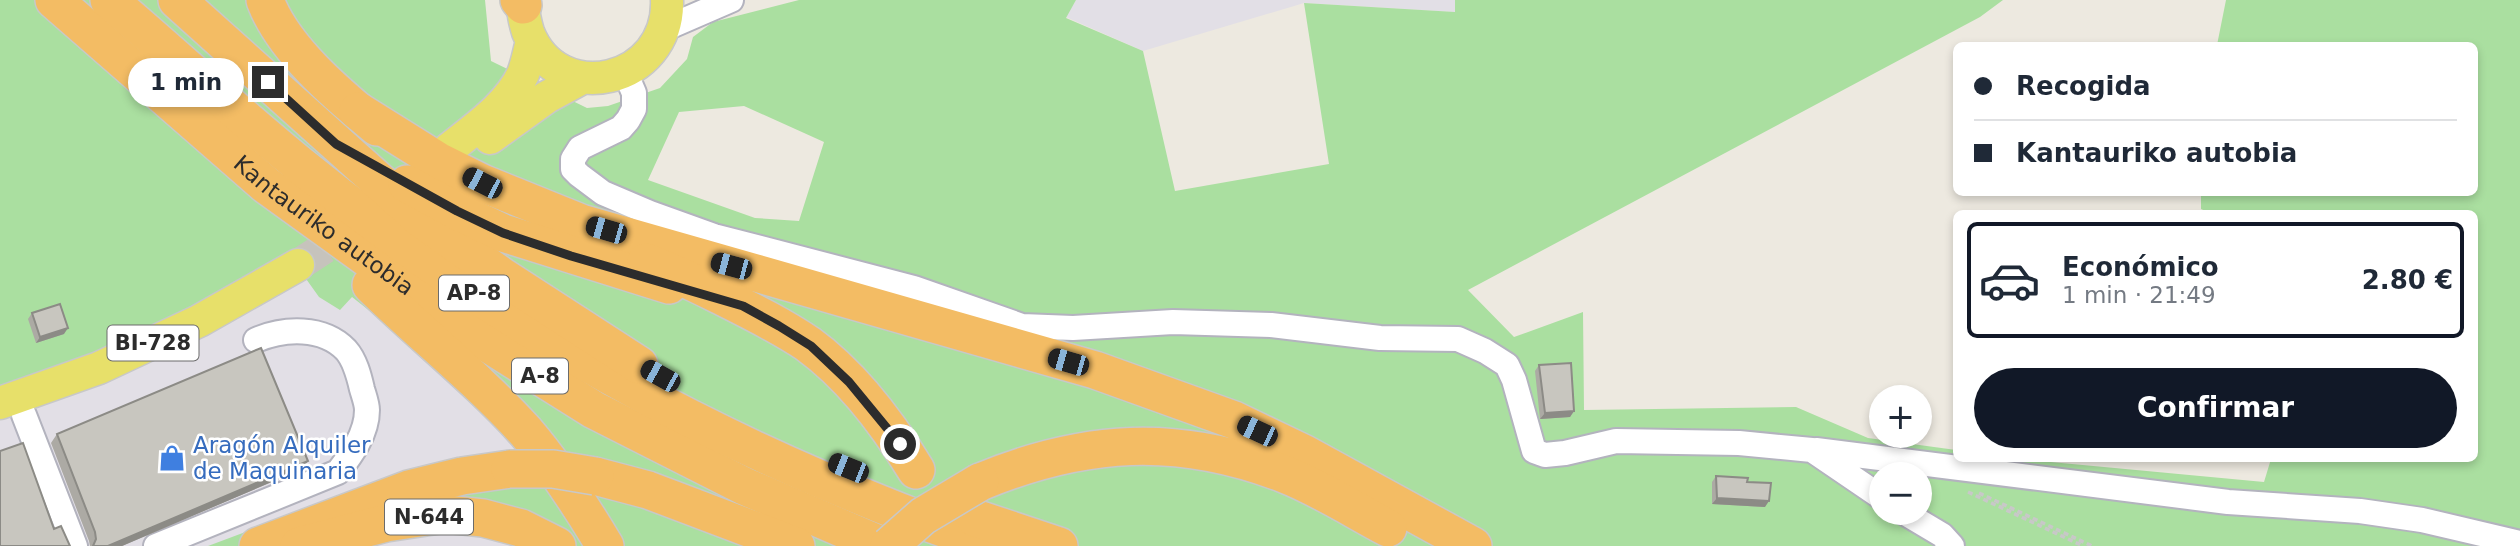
<!DOCTYPE html>
<html lang="es">
<meta charset="utf-8">
<style>
body{margin:0;font-family:"DejaVu Sans",sans-serif;background:#f6f6f7;color:#1f2937;height:100vh;display:flex;flex-direction:column;font-size:26px;white-space:nowrap}
*{box-sizing:border-box;margin:0}
p{font-size:23px;color:#747a83}
.icon{flex:none;width:38px;height:38px;fill:none;stroke:currentColor;stroke-width:2;stroke-linecap:round;stroke-linejoin:round}
.map{position:relative;flex:1;overflow:hidden}
.panel{position:absolute;left:1953px;top:210px;width:525px;height:252px;display:flex;flex-direction:column;background:#fff;border-radius:10px;box-shadow:0 4px 10px #0003}
.panel>*{flex:none}
.top-card{position:absolute;left:1953px;top:42px;width:525px;height:154px;border-radius:10px;box-shadow:0 4px 10px #0003;display:grid;align-content:center;height:154px;padding:0 21px;background:#fff}
.controls{position:absolute;left:1869px;top:385px;display:grid;gap:14px}
.controls a{display:grid;place-items:center;width:63px;height:63px;border-radius:50%;background:#fff;box-shadow:0 4px 10px #0003;font-size:35px}
.end{position:absolute;width:32px;height:32px;margin:-16px;border:9px solid #2c2c2c;background:#fff;box-shadow:0 0 0 4px #fff}
.from{border-radius:50%}
.bubble{position:absolute;height:49px;border-radius:24px;background:#fff;box-shadow:0 4px 10px #0003;font-size:23px;font-weight:700;line-height:49px;text-align:center}
.car{position:absolute;width:21px;height:42px;margin:-21px -10px;border-radius:9px;box-shadow:0 0 5px 2px #0007;background:linear-gradient(#222 24%,#8ab4d8 0 40%,#222 0 76%,#8ab4d8 0 86%,#222 0)}
.top-card b{display:flex;align-items:center;gap:24px;height:66px;font-size:26px}
.top-card b+b{border-top:2px solid #e0e1e3}
.top-card i{width:18px;height:18px;background:#1f2937}
ul{padding:12px 0 0;list-style:none}
li{display:flex;align-items:center;gap:21px;height:116px;margin:0 14px 10px;padding:0 7px;border:4px solid transparent;border-radius:10px}
li div{flex:1}
li b{display:block;font-size:26px}
li em{font-style:normal;font-weight:700}
li.active{border-color:#111827}
li>.icon{width:63px;height:63px;stroke-width:1.5}
.cta{display:flex;gap:14px;margin-top:auto;padding:14px 21px}
.cta a{flex:1;height:80px;border-radius:42px;background:#111827;color:#fff;font-size:28px;font-weight:700;line-height:80px;text-align:center}
.map>svg:first-child{display:block}
.industrial{fill:#e2dfe6}
.green{fill:#aadfa0;fill-rule:evenodd}
.lines{fill:none;stroke-linecap:round;stroke-linejoin:round}
.major-tunnel{stroke:#c6c3bc;stroke-width:32;stroke-dasharray:32 16;stroke-linecap:butt}
.minor-casing{stroke:#b3b3be;stroke-width:28}
.major-casing{stroke:#c8c8c8;stroke-width:35}
.highway-casing{stroke:#c8c8c8;stroke-width:40}
.path{stroke:#c8c8c8;stroke-width:3.5;stroke-dasharray:5 3.5;stroke-linecap:butt}
.minor{stroke:#fff;stroke-width:24}
.major{stroke:#e7e06a;stroke-width:32}
.highway{stroke:#f3bc64;stroke-width:37}
.highway-bridge-casing{stroke:#c8c8c8;stroke-width:40;stroke-linecap:butt}
.highway-bridge{stroke:#f3bc64;stroke-width:37}
.wall{fill:#acaaa4}
.shaded-wall{fill:#8c8b86}
.building{fill:#c8c6bf;stroke:#8c8b86;stroke-width:2}
.route{stroke:#2c2c2c;stroke-width:9}
.labels{text-anchor:middle;stroke-width:5;stroke-linejoin:round;paint-order:stroke}
.shield{fill:#fff;stroke:#6b6b6b;stroke-width:2}
.shield-label{font-size:21px;font-weight:bold;fill:#2c2c2c}
.street-label{font-size:23px;fill:#2c2c2c;stroke:#fff}
.shop-label{font-size:23px;fill:#366cbe;stroke:#fff;text-anchor:start}
</style>
<div class="map">
<svg width="2520" height="546" viewBox="0 0 2520 546">
<rect width="100%" height="100%" fill="#ede9e0"/>
<path class="industrial" d="M 1076,0 L 1455,0 L 1455,12 L 1304,3 L 1143,51 L 1066,17 Z
M 304,276 L 352,297 L 433,361 L 521,452 L 208,546 L 0,546 L 0,408 Z
M 430,529 L 476,532 L 522,546 L 352,546 Z"/>
<path class="green" d="M 0,0 L 485,0 L 491,61 L 587,108 L 608,106 L 660,88 L 687,59 L 693,37 L 713,22 L 799,0 L 1076,0 L 1066,18 L 1143,51 L 1175,191 L 1329,164 L 1304,3 L 1455,12 L 1455,0 L 2003,0 L 1980,17 L 1468,290 L 1514,337 L 1583,312 L 1584,410 L 1796,407 L 1868,438 L 1956,450 L 1956,458 L 2019,459 L 2264,482 L 2271,459 L 2474,458 L 2474,214 L 2210,213 L 2201,209 L 2201,193 L 2474,192 L 2474,46 L 2217,45 L 2226,0 L 2520,0 L 2520,546 L 523,546 L 503,538 L 430,529 L 352,546 L 208,546 L 360,489 L 520,451 L 433,361 L 352,297 L 340,310 L 319,297 L 304,276 L 0,408 ZM 744,106 L 824,142 L 799,221 L 755,218 L 648,180 L 679,112 ZM 1881,474 L 1920,474 L 1920,513 L 1881,513 Z"/>
<g class="lines">
<path class="major-tunnel" d="M 298,265 L 358,226"/>
<g class="minor-casing">
<path id="minor" d="M 664,29 L 731,0
M 625,72 L 634,93 L 634,109 L 628,120 L 621,128 L 580,148 L 573,159 L 573,169 L 579,175 L 603,193 L 650,213 L 714,236 L 914,288 L 1022,326 L 1073,328 L 1173,322 L 1271,325 L 1380,338 L 1458,339 L 1485,351 L 1507,365 L 1514,380 L 1534,451 L 1545,455 L 1565,453 L 1616,441 L 1739,443 L 1812,450 L 1881,497
M 24,415 L 75,546
M 1816,450 L 2228,502 L 2360,511 L 2422,520 L 2520,543
M 1905,513 L 1942,535 L 1952,546
M 156,546 L 338,472 C 351,455 367,434 367,410 C 367,404 364,396 362,389 C 359,376 355,360 346,350 C 323,326 284,328 256,340"/>
</g>
<g class="major-casing">
<path id="major" d="M 524,0 C 522,11 525,22 528,32 C 558,109 670,83 667,0
M 490,138 L 547,97 L 582,78
M 449,149 C 475,128 508,106 523,74 C 527,64 529,52 532,41
M 0,403 L 99,368 L 199,321 L 298,265"/>
</g>
<g class="highway-casing">
<g id="highway">
<path id="s1" d="M 54,0 L 266,185 L 468,331 L 594,410 L 744,486 L 883,546"/>
<path d="M 109,0 C 175,56 238,115 305,169 C 461,296 636,400 820,479 C 879,504 937,528 998,546"/>
<path d="M 177,0 L 421,219 L 503,277 L 639,365"/>
<path d="M 265,0 C 283,49 337,94 377,127"/>
<path d="M 519,0 L 523,5"/>
<path d="M 358,111 L 438,161 L 482,183 L 581,223 L 1095,370 L 1234,420 L 1305,454 L 1473,546"/>
<path d="M 407,184 L 457,211 L 503,233 L 669,285"/>
<path d="M 646,262 C 671,271 695,283 719,295 C 749,310 780,325 808,344 C 852,376 888,424 916,470"/>
<path d="M 371,285 C 422,335 478,379 526,432 C 556,467 581,506 605,546"/>
<path d="M 595,476 L 648,490 L 796,546"/>
<path d="M 980,482 C 1084,439 1177,433 1284,474 C 1320,488 1354,510 1388,528"/>
<path d="M 975,518 L 1059,546"/>
<path d="M 258,546 L 409,489 L 462,476 L 510,469"/>
<path d="M 299,546 L 386,523 L 446,514 L 483,518 L 521,528 L 557,546"/>
</g>
</g>
<path class="path" d="M 1968,492 L 2083,546
M 1979,493 L 2092,546"/>
<use href="#minor" class="minor"/>
<use href="#major" class="major"/>
<use href="#highway" class="highway"/>
<g class="highway-bridge-casing">
<path id="highway-bridge" d="M 510,469 L 553,469 L 595,476
M 889,546 L 923,516 L 980,482"/>
</g>
<use href="#highway-bridge" class="highway-bridge"/>
</g>
<path class="wall" d="M 32,313 L 64,334 L 36,343 L 28,319 Z
M 1539,365 L 1574,411 L 1570,417 L 1540,419 L 1535,371 Z
M 57,434 L 308,461 L 302,469 L 122,546 L 90,546 L 89,541 L 51,443 Z
M 1716,476 L 1747,482 L 1765,507 L 1712,504 L 1712,482 Z"/>
<path class="shaded-wall" d="M 68,328 L 64,334 L 36,343 L 40,337 Z
M 1574,411 L 1570,417 L 1540,419 L 1545,413 Z
M 308,461 L 302,469 L 122,546 L 108,546 Z
M 1717,498 L 1769,501 L 1765,507 L 1712,504 Z"/>
<path class="building" d="M 60,304 L 68,328 L 40,337 L 32,313 Z
M 261,348 L 308,461 L 108,546 L 93,546 L 96,539 L 95,532 L 57,434 Z
M 1571,363 L 1574,411 L 1545,413 L 1539,365 Z
M 23,443 L 54,529 L 61,526 L 70,546 L 0,546 L 0,451 Z
M 1716,476 L 1748,478 L 1747,482 L 1771,483 L 1769,501 L 1717,498 Z"/>
<g class="lines">
<path class="route" d="M 268,82 L 336,144 L 457,211 L 503,233 L 571,256 L 743,306 L 779,326 L 811,346 L 849,382 L 900,444"/>
</g>
<defs>
<g id="shop-bare" transform="scale(2.1)"><path d="M-5-2.5h2.3a2.7 3.5 0 0 1 5.4 0H5L5.5 6h-11ZM-1.5-2.5h3a1.5 2.3 0 0 0-3 0Z" fill="#3f7fe0" stroke="#fff" stroke-width="2.5" paint-order="stroke"/></g>
</defs>
<g fill-rule="evenodd">
<use href="#shop-bare" x="172" y="458"/>
</g>
<g class="labels">
<g class="shield">
<rect x="439" y="275.5" width="70" height="35" rx="5"/>
<rect x="107.5" y="325.5" width="91" height="35" rx="5"/>
<rect x="512" y="358.5" width="56" height="35" rx="5"/>
<rect x="385" y="499.5" width="88" height="35" rx="5"/>
</g>
<g class="shield-label">
<text x="474" y="300">AP-8</text>
<text x="153" y="350">BI-728</text>
<text x="540" y="383">A-8</text>
<text x="429" y="524">N-644</text>
</g>
<g class="street-label">
<text dy="8" stroke="none"><textPath href="#s1" startOffset="352">Kantauriko autobia</textPath></text>
</g>
<g class="shop-label">
<text x="193" y="453">Aragón Alquiler<tspan x="193" dy="26">de Maquinaria</tspan></text>
</g>
</g>
</svg>
<div class="controls">
<a>+</a>
<a>−</a>
</div>
<i class="end from" style="left:900px;top:444px"></i>
<i class="end" style="left:268px;top:82px"></i>
<div class="bubble" style="left:128px;top:58px;width:116px">1 min</div>
<i class="car" style="left:482px;top:183px;rotate:297deg"></i>
<i class="car" style="left:606px;top:230px;rotate:286deg"></i>
<i class="car" style="left:731px;top:266px;rotate:285deg"></i>
<i class="car" style="left:1068px;top:362px;rotate:286deg"></i>
<i class="car" style="left:660px;top:376px;rotate:299deg"></i>
<i class="car" style="left:1257px;top:431px;rotate:295deg"></i>
<i class="car" style="left:848px;top:468px;rotate:292deg"></i>
<div class="top-card">
<b><i class="from"></i>Recogida</b>
<b><i></i>Kantauriko autobia</b>
</div>
<section class="panel">
<ul>
<li class="active"><svg class="icon" aria-label="car" viewBox="0 0 24 24"><path d="M5 17H2v-5l4-1 3-4h7l3 4 3 1v5h-3M9 17h6M6 11h13"/><circle cx="7" cy="17" r="2"/><circle cx="17" cy="17" r="2"/></svg><div><b>Económico</b><p>1 min · 21:49</p></div><em>2.80 €</em></li>
</ul>
<div class="cta"><a>Confirmar</a></div>
</section>
</div>
